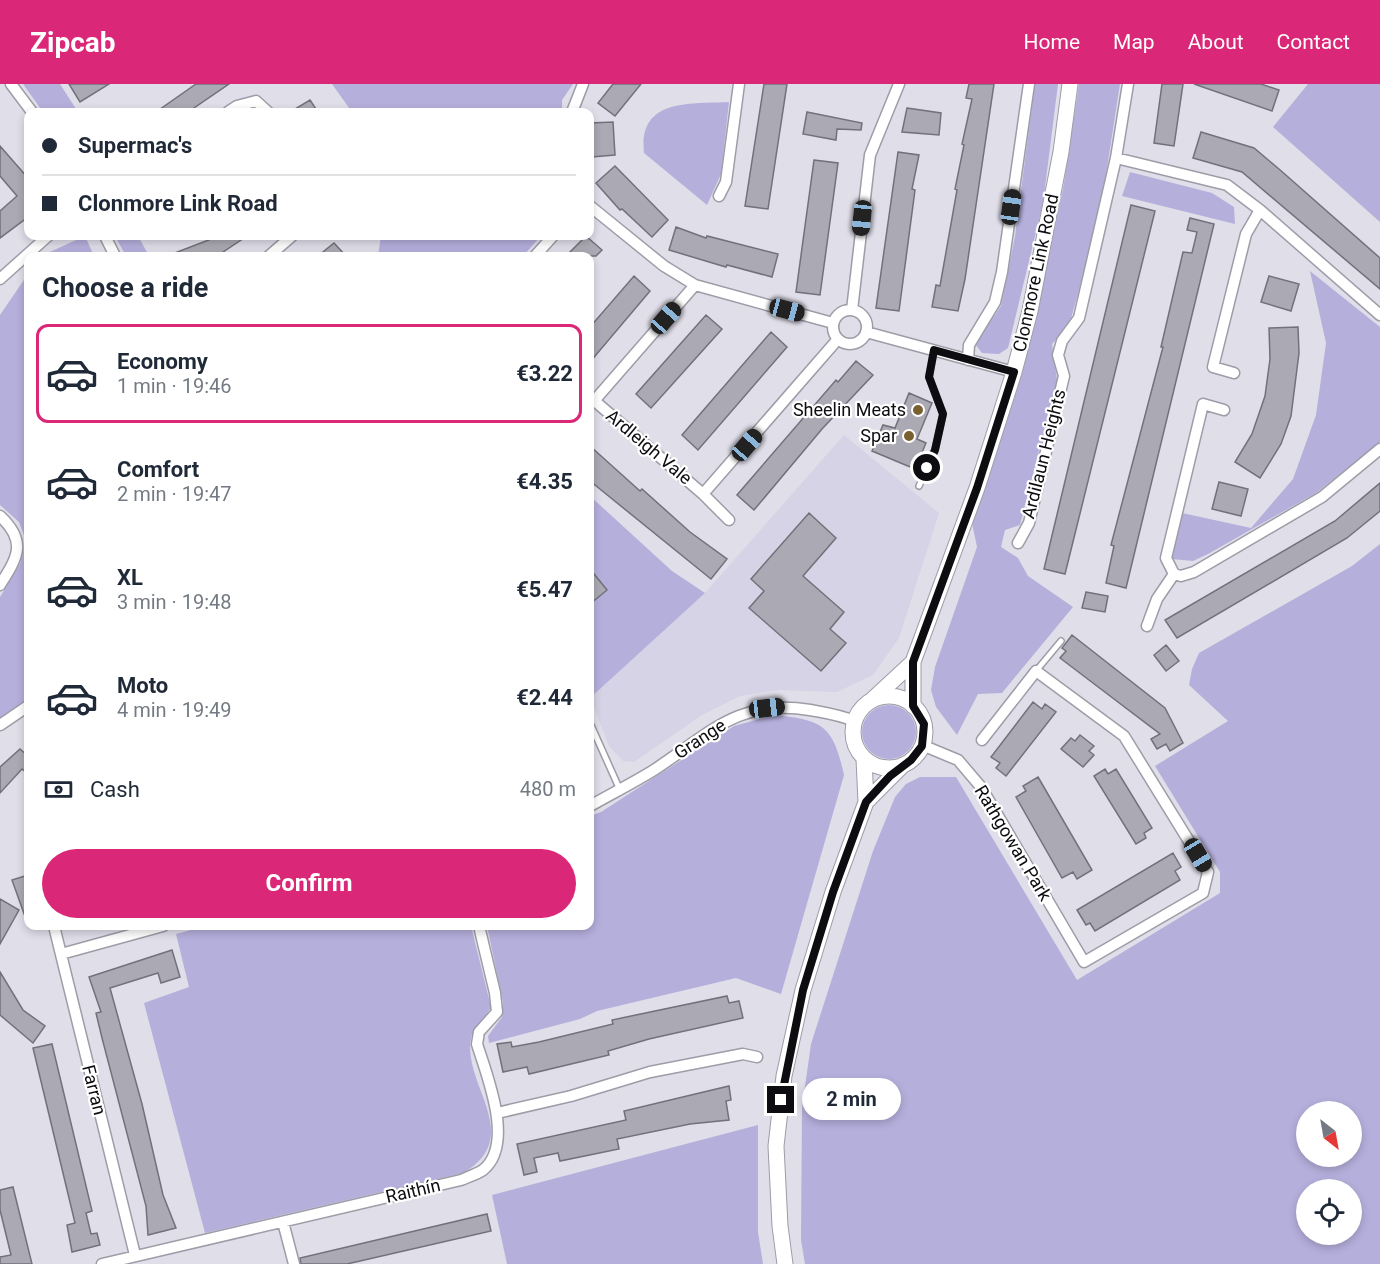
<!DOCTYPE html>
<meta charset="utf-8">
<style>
body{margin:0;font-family:Roboto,sans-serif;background:#f6f6f7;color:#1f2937;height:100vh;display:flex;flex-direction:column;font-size:22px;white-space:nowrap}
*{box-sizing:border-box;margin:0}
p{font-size:20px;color:#747a83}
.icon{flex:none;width:33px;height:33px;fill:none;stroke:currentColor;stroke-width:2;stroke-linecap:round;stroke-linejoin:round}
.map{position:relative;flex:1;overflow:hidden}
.panel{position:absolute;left:24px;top:168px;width:570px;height:678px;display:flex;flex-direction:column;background:#fff;border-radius:12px;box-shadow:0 3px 9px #0003}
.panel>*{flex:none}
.banner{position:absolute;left:24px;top:24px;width:570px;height:132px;border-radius:12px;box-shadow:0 3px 9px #0003;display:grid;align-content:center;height:132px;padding:0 18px;background:#fff}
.needle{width:39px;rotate:149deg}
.controls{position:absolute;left:1296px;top:1017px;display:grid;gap:12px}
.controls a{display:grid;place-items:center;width:66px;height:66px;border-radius:50%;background:#fff;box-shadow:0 3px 9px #0003;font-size:30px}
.end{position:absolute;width:27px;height:27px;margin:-14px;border:8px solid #0d0c10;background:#fff;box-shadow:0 0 0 3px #fff}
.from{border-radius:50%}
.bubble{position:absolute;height:42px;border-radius:21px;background:#fff;box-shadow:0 3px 9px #0003;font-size:20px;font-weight:700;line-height:42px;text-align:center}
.car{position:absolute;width:18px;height:36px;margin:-18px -9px;border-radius:8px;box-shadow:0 0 4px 2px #0007;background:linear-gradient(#222 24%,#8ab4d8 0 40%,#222 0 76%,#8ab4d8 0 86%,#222 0)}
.banner b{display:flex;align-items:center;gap:21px;height:57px;font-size:22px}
.banner b+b{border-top:2px solid #e0e1e3}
.banner i{width:15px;height:15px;background:#1f2937}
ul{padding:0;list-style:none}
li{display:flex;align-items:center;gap:18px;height:99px;margin:0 12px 9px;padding:0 6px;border:3px solid transparent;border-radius:12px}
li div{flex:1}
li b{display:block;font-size:22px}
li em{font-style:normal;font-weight:700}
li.on{border-color:#db2777}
li>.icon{width:54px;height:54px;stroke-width:1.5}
h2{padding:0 18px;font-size:27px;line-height:72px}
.pay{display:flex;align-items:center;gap:15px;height:66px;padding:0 18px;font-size:22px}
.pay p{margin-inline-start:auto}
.primary-button{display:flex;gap:12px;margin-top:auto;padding:12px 18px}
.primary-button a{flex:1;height:69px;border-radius:36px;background:#db2777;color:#fff;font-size:24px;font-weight:700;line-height:69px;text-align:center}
header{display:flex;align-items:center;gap:36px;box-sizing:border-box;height:84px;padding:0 30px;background:#db2777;color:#fff}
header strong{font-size:28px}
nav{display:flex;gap:33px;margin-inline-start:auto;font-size:21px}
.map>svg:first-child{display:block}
.built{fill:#d5d3e5}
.green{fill:#b5afdc;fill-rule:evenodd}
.building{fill:#abaab4;stroke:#72717b;stroke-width:1.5}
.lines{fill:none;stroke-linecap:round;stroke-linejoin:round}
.service-casing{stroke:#9e9ca7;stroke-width:8}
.minor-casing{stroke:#9e9ca7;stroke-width:13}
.secondary-casing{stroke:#9e9ca7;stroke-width:17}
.service{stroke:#fff;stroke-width:5}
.minor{stroke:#fff;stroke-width:10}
.secondary{stroke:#fff;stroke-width:15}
.route{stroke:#0d0c10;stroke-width:8}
.poi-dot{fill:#796031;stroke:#fff;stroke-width:2}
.labels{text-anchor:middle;stroke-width:4.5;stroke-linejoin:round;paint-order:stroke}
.street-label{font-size:18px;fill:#0d0c10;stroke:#fff}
.poi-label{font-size:18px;fill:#0d0c10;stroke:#fff;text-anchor:end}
</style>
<header>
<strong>Zipcab</strong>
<nav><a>Home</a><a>Map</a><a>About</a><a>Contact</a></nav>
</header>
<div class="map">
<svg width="1380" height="1180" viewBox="0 0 1380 1180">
<rect width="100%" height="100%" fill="#e0dee9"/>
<path class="built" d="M 844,351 L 939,429 L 899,554 L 873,591 L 837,608 L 779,606 L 740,612 L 702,631 L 634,678 L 623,677 L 609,662 L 590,613 L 705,509 Z"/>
<path class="green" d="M 23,0 L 60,0 L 78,28 L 43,28 Z
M 332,0 L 573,0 L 562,16 L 562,28 L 352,28 Z
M 1035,0 L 1058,0 L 1043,119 L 1008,264 L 999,270 L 982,269 L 975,260 L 1001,222 L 1015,152 Z
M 1079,0 L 1120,0 L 1100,129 L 1069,242 L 1052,260 L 1057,296 L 1020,441 L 1005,446 L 1001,463 L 1018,474 L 1028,492 L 1073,523 L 1002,609 L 978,610 L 957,651 L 936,623 L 931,606 L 935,583 L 977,463 L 972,439 L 1021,293 L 1063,105 Z
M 1308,0 L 1380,0 L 1380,138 L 1273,43 Z
M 729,18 L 721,90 L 707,121 L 644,69 C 638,14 690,20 729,18 Z
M 1130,88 L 1212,109 L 1234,123 L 1235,140 L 1122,112 Z
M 85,152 L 94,172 L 41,172 Z
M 115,152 L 138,152 L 149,172 L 126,172 Z
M 381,152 L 541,152 L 523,172 L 378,172 Z
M 1310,187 L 1380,243 L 1380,358 L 1316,409 L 1208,470 L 1193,477 L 1172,475 L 1182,429 L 1251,444 L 1293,395 L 1316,331 L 1326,259 Z
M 28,190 L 28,615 L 0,635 L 0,513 L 20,480 L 26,457 L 19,438 L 0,421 L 0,231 Z
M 590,412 L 672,487 L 705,509 L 590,614 Z
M 1380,460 L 1380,1180 L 805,1180 L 801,1156 L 802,1024 L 811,960 L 873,767 L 895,713 L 906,700 L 920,693 L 956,693 L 1077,896 L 1220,809 L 1220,788 L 1155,682 L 1228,637 L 1189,601 L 1192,585 L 1199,569 L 1352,482 ZM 1306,1028 L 1352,1028 L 1352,1072 L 1306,1072 ZM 1306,1106 L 1352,1106 L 1352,1150 L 1306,1150 Z
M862 648a27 27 0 1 1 54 0a27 27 0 1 1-54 0Z
M 774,631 C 823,636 833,641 844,691 L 781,910 L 736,894 L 597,927 L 580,935 L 489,959 L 488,952 L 502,933 L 503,918 L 487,842 L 590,842 L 590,732 L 601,728 L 734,642 Z
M 206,842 L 471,842 L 491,923 C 486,934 473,944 471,954 C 462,1001 526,1052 463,1089 L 205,1149 L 144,919 L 189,903 L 176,850 Z
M 758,1041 L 758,1148 L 763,1180 L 507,1180 L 492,1111 Z"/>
<path class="building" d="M 69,0 L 109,0 L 80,18 Z
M 196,0 L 229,0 L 188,28 L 156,28 Z
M 613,0 L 641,0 L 615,32 L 598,19 Z
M 764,0 L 787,0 L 768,125 L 745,122 Z
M 969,0 L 994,0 L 965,195 L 958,227 L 932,223 L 936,201 L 940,202 L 957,106 L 955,105 L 964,61 L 962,60 L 972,15 L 966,14 Z
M 1162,0 L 1183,0 L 1174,62 L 1154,59 Z
M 1194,0 L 1261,0 L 1279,6 L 1272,27 Z
M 310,16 L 318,28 L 290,28 Z
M 907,24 L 941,29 L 939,51 L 902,48 Z
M 807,28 L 862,39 L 861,46 L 837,45 L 836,56 L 803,50 Z
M 613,38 L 615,71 L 592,73 L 590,39 Z
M 1201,48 L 1254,64 L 1279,85 L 1380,174 L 1380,205 L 1242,88 L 1193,74 Z
M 0,62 L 28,94 L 28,133 L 0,154 L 0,127 L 17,112 L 0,92 Z
M 898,68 L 919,71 L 912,105 L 915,106 L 899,227 L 876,224 Z
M 814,76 L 838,79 L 820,211 L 796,208 Z
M 615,82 L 668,136 L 652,153 L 622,125 L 620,126 L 596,99 Z
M 1131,121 L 1155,127 L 1065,490 L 1044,485 Z
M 1190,134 L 1214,140 L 1126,504 L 1106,499 L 1114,462 L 1111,461 L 1163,263 L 1161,263 L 1183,168 L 1192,169 L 1197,148 L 1187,146 Z
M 676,143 L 706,154 L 707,152 L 778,170 L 772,193 L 727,181 L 726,183 L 669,166 Z
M 219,152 L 247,152 L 217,172 L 167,172 Z
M 586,152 L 602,166 L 596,172 L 566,172 Z
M 334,159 L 346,172 L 318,172 Z
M 634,192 L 650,207 L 590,278 L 590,243 Z
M 1269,192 L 1299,200 L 1291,227 L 1261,218 Z
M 706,231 L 722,245 L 651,324 L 636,310 Z
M 1298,243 L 1299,269 L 1291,332 L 1281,360 L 1260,394 L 1235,378 L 1252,350 L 1265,312 L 1270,275 L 1269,244 Z
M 771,248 L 787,263 L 698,366 L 682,351 Z
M 856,277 L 873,291 L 822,345 L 754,426 L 737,411 L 836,296 L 838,298 Z
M 909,309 L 932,319 L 917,355 L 926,359 L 915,385 L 872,367 L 883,341 L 895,344 Z
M 590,362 L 640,407 L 642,405 L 690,448 L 727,475 L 711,495 L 590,397 Z
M 1219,398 L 1248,405 L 1241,432 L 1212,425 Z
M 1380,399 L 1380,427 L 1347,454 L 1177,554 L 1165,536 L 1335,437 Z
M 809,429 L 836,454 L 803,492 L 844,528 L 830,545 L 846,559 L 821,587 L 749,524 L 764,507 L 751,495 Z
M 590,485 L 607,506 L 590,520 Z
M 1086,508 L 1108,512 L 1105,528 L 1082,524 Z
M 1072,551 L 1165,624 L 1183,659 L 1170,667 L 1166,660 L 1157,665 L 1151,655 L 1160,650 L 1060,574 L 1066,567 L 1062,564 Z
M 1166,561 L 1179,577 L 1166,587 L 1154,571 Z
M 1033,618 L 1042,625 L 1045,620 L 1056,628 L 1006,692 L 996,684 L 1000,679 L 991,673 Z
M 1080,651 L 1094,662 L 1089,667 L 1094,671 L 1083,683 L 1061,665 L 1071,654 L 1075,657 Z
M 20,665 L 28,672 L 28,690 L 22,685 L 0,709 L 0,683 Z
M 1105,685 L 1108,690 L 1116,685 L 1152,744 L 1144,749 L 1146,754 L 1136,760 L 1094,692 Z
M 1038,693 L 1092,786 L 1077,795 L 1073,788 L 1062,794 L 1016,713 L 1026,707 L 1023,702 Z
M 1173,769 L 1181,783 L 1175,787 L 1180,796 L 1095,847 L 1090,839 L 1086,841 L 1077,826 Z
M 28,791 L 28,838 L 27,838 L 12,796 Z
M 0,815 L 19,826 L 0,860 Z
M 172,866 L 180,893 L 161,899 L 158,889 L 110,904 L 142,1020 L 163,1111 L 176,1144 L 148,1151 L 146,1122 L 102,954 L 96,929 L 101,928 L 89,893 Z
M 0,888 L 23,926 L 45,942 L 33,959 L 0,931 Z
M 727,912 L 729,919 L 739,917 L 743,934 L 649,955 L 608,967 L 609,971 L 529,990 L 527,983 L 503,988 L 497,960 L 511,958 L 512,963 L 539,958 L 613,940 L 612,936 Z
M 52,960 L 92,1127 L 86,1129 L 91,1150 L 97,1149 L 100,1161 L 72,1168 L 67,1141 L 75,1139 L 33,964 Z
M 729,1002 L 731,1016 L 726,1017 L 729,1036 L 690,1040 L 617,1055 L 619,1065 L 560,1077 L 558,1069 L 534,1074 L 537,1088 L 524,1091 L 517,1060 L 626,1036 L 624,1027 Z
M 13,1103 L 32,1180 L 0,1180 L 0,1173 L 11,1171 L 0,1126 L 0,1106 Z
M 487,1130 L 491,1147 L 347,1180 L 301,1180 L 300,1174 Z"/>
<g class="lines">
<g class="service-casing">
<path id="service" d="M 919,402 L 935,366 L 943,330 L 929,293 L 934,266
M 1036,587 L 1061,557
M 590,639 L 620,706"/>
</g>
<g class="minor-casing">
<path id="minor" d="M 11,0 L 32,28
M 228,28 L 237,22 L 256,17 L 268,28
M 572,28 L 583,0
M 1116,74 L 1227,101 L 1260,126 L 1380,231
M 719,112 L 726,98 L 739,0
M 590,122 L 664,182 L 695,201 L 833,239
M 105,152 L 115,172
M 269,172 L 292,152
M 535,172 L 553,152
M 0,195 L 48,152
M 852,226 L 870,71 L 899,0
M833 243a17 17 0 1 1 34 0a17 17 0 1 1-34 0Z
M 866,248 L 1014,288
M 968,276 L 969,261 L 995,218 L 1002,188 L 1029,0
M 1234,289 L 1213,283 L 1246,150 L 1260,126
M 590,313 L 703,410 L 729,436
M 594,317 L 695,201
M 703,410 L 838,255
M 0,432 C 28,458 17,474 0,501
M 1018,459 L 1029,439 L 1064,292 L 1058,271 L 1062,257 L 1079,234 L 1116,74 L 1128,0
M 1174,490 L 1166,474 L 1203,320 L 1224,326
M 1147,542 L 1157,515 L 1174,490 L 1181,492 L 1194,488 L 1322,413 L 1380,365
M 0,641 L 28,622
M 922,661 L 958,676 L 981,703 L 1084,878 L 1203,809 L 1208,788 L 1124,652 L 1036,587 L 982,656
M 590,722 C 611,710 633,699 654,686 C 709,650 738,614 810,626 C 826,629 840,631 854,637
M 54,842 L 135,1171
M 61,870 L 163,842
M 497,1029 L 571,1012 L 650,988 L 743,970 L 757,973
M 283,1138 L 294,1180
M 102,1180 L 461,1096 C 468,1093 477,1090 483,1086 C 515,1060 487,992 477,960 L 479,948 L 497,928 L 495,909 L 479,842"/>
</g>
<g class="secondary-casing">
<path id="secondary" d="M853 648a36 36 0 1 1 72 0a36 36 0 1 1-72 0Z
M 873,615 L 913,578
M 913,622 L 913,578 L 977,404 L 1014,288 L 1030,227 L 1061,68 L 1070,0
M 866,718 L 903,681
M 785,1180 L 780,1142 L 776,1062 L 784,992 L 803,906 L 833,808 L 866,718 L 864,675"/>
</g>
<use href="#service" class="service"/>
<use href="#minor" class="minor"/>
<use href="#secondary" class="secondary"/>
</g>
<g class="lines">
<path class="route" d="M 781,1016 L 803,906 L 833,808 L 866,718 L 890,692 L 911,676 L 922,662 L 924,640 L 913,622 L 913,578 L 977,404 L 1014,288 L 934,266 L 929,293 L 943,330 L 935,366 L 927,384"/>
</g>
<g class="poi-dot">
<circle cx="918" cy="326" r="6"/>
<circle cx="909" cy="352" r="6"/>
</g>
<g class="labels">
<g class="street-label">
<text transform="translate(1036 189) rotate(-78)" y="6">Clonmore Link Road</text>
<text transform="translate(649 363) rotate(40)" y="6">Ardleigh Vale</text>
<text transform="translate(1044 370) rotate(-76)" y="6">Ardilaun Heights</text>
<text transform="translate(700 655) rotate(-33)" y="6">Grange</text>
<text transform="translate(1013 759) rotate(59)" y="6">Rathgowan Park</text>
<text transform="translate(94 1006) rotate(76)" y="6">Farran</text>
<text transform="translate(413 1107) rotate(-13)" y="6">Raithín</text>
</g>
<g class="poi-label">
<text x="906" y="332">Sheelin Meats</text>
<text x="897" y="358">Spar</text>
</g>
</g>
</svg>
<div class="controls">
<a><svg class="needle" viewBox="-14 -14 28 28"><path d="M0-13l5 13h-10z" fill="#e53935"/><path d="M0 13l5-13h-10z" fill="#747a83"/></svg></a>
<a><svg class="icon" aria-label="locate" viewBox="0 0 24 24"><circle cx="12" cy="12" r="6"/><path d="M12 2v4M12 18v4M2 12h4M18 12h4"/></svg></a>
</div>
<i class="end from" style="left:927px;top:384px"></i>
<i class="end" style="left:781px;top:1016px"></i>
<div class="bubble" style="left:802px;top:994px;width:99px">2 min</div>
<i class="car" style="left:1011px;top:123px;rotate:8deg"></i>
<i class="car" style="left:862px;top:134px;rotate:186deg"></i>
<i class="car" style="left:787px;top:226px;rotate:105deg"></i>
<i class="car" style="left:666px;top:234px;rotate:41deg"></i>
<i class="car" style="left:747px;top:361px;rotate:41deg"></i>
<i class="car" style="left:767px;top:624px;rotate:83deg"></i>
<i class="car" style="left:1198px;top:771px;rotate:149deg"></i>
<div class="banner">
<b><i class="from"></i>Supermac's</b>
<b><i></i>Clonmore Link Road</b>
</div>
<section class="panel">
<h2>Choose a ride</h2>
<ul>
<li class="on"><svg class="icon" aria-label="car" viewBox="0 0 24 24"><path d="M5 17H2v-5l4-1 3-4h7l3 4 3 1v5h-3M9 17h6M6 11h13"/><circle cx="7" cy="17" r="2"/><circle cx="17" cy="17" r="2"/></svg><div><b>Economy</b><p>1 min · 19:46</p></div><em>€3.22</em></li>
<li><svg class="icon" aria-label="car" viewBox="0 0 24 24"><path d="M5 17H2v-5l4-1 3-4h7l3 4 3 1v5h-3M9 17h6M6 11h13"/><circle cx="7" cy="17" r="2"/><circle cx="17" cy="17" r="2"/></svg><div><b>Comfort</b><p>2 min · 19:47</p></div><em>€4.35</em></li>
<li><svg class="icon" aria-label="car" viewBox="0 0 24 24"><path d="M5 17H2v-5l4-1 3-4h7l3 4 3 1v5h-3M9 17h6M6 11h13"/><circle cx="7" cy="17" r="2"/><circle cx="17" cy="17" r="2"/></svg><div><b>XL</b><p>3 min · 19:48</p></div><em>€5.47</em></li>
<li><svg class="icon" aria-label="car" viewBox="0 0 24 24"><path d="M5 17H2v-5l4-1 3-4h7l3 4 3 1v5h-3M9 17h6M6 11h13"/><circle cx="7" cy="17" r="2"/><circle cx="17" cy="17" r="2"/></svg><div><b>Moto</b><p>4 min · 19:49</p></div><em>€2.44</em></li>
</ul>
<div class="pay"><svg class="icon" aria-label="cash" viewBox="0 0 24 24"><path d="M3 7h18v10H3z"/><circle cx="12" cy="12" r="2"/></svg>Cash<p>480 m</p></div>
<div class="primary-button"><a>Confirm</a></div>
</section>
</div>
